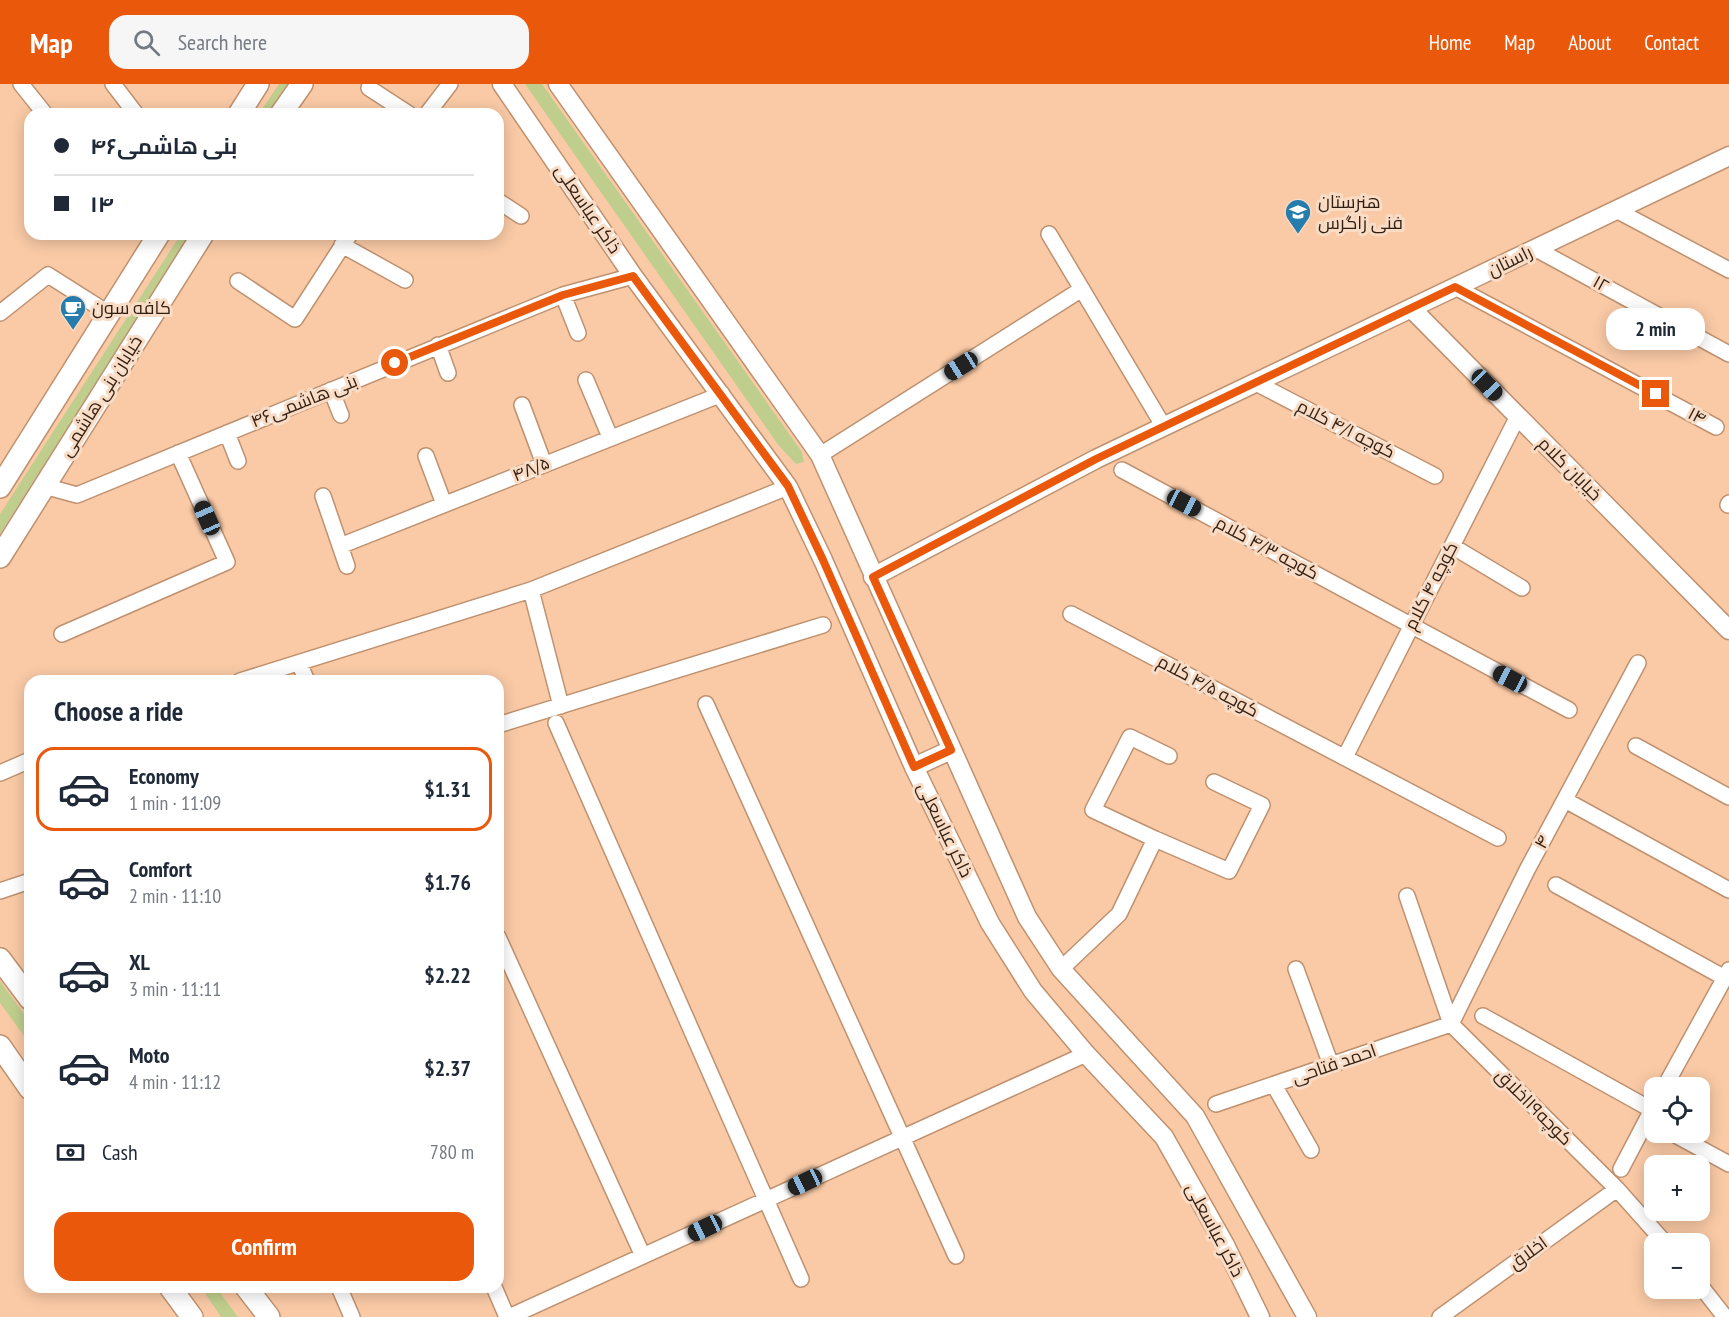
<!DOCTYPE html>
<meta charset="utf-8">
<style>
body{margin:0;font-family:"PT Sans Narrow",Cairo,sans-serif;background:#f6f6f7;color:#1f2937;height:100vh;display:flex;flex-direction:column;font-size:22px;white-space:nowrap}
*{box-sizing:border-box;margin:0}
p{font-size:20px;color:#747a83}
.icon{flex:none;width:33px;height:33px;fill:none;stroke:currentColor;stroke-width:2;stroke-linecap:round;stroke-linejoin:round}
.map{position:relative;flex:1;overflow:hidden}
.panel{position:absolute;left:24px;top:591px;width:480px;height:618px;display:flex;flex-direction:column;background:#fff;border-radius:18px;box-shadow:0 3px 15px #0003}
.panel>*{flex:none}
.top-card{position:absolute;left:24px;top:24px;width:480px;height:132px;border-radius:18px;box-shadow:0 3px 15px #0003;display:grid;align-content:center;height:132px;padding:0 30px;background:#fff}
.buttons{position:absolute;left:1644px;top:993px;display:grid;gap:12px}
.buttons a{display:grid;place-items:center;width:66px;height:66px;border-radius:12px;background:#fff;box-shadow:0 3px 15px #0003;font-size:30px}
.end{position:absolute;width:27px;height:27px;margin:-14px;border:8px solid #ea580c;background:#fff;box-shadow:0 0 0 3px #fff}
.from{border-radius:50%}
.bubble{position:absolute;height:42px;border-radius:18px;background:#fff;box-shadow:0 3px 15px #0003;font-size:20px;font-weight:600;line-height:42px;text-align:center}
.car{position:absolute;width:18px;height:36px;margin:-18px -9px;border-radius:8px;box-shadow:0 0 4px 2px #0007;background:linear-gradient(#222 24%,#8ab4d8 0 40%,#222 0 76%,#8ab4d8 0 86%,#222 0)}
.top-card b{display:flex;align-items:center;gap:21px;height:57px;font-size:22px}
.top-card b+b{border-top:2px solid #e0e1e3}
.top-card i{width:15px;height:15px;background:#1f2937}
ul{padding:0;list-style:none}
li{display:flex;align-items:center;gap:18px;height:84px;margin:0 12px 9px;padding:0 18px;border:3px solid transparent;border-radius:18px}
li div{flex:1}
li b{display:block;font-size:22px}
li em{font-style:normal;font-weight:600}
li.active{border-color:#ea580c}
li>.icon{width:54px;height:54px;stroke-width:1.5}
h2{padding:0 30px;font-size:27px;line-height:72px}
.pay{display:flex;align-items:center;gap:15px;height:66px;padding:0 30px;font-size:22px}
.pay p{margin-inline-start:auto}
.button{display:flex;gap:12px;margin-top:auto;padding:12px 30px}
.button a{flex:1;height:69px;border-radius:18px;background:#ea580c;color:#fff;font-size:24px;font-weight:600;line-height:69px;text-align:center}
header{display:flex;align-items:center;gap:36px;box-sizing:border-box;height:84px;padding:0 30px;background:#ea580c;color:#fff}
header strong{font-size:28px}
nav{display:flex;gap:33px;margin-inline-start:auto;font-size:21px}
.search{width:420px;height:54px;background:#f6f6f7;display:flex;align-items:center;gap:15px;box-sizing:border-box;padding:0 21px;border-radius:18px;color:#747a83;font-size:22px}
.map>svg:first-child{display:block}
.green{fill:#c0ce8d}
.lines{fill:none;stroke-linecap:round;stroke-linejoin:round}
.minor-casing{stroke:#bf916f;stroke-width:18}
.tertiary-casing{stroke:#bf916f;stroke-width:21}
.secondary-casing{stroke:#bf916f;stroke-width:24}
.minor{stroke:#fff;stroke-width:15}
.tertiary{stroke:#fff;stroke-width:18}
.secondary{stroke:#fff;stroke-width:21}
.route{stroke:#ea580c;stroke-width:8}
.labels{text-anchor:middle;stroke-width:6;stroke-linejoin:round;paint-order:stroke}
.poi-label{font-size:18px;fill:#301e11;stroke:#f9dcc6;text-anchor:start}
.street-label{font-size:18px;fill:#301e11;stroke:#f9dcc6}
</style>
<header>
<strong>Map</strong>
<div class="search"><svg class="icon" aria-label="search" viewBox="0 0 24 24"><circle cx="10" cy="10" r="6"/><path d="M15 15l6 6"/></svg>Search here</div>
<nav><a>Home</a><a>Map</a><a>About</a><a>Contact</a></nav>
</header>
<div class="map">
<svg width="1729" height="1233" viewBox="0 0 1729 1233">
<rect width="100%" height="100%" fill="#facaa6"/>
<path class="green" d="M 279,0 L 293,0 L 273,30 L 259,30 Z
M 525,0 L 542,0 L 802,368 L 804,378 L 796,380 L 779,362 Z
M 181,150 L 193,150 L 0,450 L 0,430 Z
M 0,897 L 30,938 L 30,960 L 0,919 Z
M 201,1203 L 216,1203 L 238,1233 L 221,1233 Z"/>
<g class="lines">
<g class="minor-casing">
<path id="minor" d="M 21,0 L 45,30
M 113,0 L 136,30
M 369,4 L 409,30
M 427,30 L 450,0
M 498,117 L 521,132
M 1616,126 L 1729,186
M 1049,150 L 1164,343
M 342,161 L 405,196
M 1536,165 L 1729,270
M 238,197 L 295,235 L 350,150
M 1455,203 L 1716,343
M 563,211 L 578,249
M 0,229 L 48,191 L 108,229
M 438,261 L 448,289
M 586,296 L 610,353
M 1256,299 L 1435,392
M 331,306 L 341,331
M 522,321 L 544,380
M 227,349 L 238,377
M 820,371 L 1082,205
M 426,372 L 444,420
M 1122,386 L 1569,626
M 44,402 L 77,411 L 563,211 L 633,192
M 323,412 L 347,482
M 1728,421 L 1729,419
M 340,462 L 722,310
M 1452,462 L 1522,504
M 531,506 L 561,622
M 1071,530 L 1498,754
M 62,550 L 227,478 L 178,369
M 299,579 L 307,597
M 240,597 L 531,506 L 788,403
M 706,620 L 956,1172
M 556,639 L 801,1195
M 498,641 L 823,541
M 1636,662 L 1729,713
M 1345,673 L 1518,332
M 0,689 L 30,676
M 1565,716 L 1729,806
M 1155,755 L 1093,726 L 1130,653 L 1169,672
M 1556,801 L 1725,894
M 0,807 L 30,797
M 1407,812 L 1451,940 L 1617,1105 L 1666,1160
M 498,853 L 643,1172
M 1061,885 L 1119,830 L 1155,755 L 1229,787 L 1262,721 L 1214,698
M 1296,885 L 1331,981
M 1483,932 L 1652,1026
M 1451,940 L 1527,786 L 1638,579
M 1274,1001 L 1311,1066
M 1664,1004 L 1729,886
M 1216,1020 L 1451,940
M 1670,1048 L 1729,1080
M 1621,1085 L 1654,1022
M 1700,1201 L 1725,1233
M 339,1203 L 352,1233
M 494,1203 L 507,1233
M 509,1233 L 1086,970
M 1440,1233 L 1617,1105"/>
</g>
<g class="tertiary-casing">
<path id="tertiary" d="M 502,0 L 633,192 L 788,403 L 823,476 L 914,683 L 990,839 L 1033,907 L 1086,970 L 1164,1053 L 1225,1161 L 1260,1233
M 558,0 L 820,371 L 1027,833 L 1061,885 L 1195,1032 L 1307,1233
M 1411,224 L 1729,546
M 873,493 L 1096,375 L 1729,72
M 914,683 L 951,666"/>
</g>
<g class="secondary-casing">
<path id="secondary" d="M 239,30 L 258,0
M 281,30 L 302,0
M 0,403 L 159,150
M 0,473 L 203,150
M 0,875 L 30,915
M 0,962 L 30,1005
M 170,1203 L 192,1233
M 246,1203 L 269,1233"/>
</g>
<use href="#minor" class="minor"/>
<use href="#tertiary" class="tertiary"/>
<use href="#secondary" class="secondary"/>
</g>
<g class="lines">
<path class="route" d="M 395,279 L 563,211 L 633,192 L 788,402 L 823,476 L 914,683 L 951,666 L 873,493 L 1096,375 L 1455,203 L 1656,310"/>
</g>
<defs>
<g id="school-pin" transform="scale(1.35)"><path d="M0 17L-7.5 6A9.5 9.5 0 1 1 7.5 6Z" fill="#267cab" stroke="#f9dcc6"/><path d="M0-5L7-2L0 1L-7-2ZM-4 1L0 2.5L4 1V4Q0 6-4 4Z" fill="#fff"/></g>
<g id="cafe-pin" transform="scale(1.35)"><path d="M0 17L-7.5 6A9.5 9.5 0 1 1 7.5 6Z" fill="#267cab" stroke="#f9dcc6"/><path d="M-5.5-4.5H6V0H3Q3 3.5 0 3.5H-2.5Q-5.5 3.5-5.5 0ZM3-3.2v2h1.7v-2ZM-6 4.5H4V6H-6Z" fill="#fff"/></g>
</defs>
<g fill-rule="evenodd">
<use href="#school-pin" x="1298" y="128"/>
<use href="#cafe-pin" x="73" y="224"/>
</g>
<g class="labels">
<g class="poi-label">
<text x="1318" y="124">هنرستان<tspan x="1318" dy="21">فنی زاگرس</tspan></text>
<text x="92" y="230">کافه سون</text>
</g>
<g class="street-label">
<text transform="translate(588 125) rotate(56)" y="6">ذاکر عباسعلی</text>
<text transform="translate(1510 177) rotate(-26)" y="6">راستان</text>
<text transform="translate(1601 200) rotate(29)" y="6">۱۲</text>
<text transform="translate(101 312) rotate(-58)" y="6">خیابان بنی هاشمی</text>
<text transform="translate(304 317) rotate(-22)" y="6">بنی هاشمی۴۶</text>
<text transform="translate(1697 332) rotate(28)" y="6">۱۴</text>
<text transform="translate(1346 345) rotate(27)" y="6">کوچه ۴/۱ کلام</text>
<text transform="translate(531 385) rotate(-22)" y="6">۴۸/۵</text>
<text transform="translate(1570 385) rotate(45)" y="6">خیابان کلام</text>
<text transform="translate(1267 464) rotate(28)" y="6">کوچه ۴/۳ کلام</text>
<text transform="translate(1431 502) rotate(-63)" y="6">کوچه ۴ کلام</text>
<text transform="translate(1208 602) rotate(28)" y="6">کوچه ۴/۵ کلام</text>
<text transform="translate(945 746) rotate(64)" y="6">ذاکر عباسعلی</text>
<text transform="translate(1542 758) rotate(-62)" y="6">۴</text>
<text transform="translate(1334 980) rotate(-19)" y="6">احمد فتاحی</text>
<text transform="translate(1534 1023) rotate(45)" y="6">کوچه۱۹اخلاق</text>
<text transform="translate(1215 1146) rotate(62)" y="6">ذاکر عباسعلی</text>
<text transform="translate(1528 1169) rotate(-36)" y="6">اخلاق</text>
</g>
</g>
</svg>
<div class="buttons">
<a><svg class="icon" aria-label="locate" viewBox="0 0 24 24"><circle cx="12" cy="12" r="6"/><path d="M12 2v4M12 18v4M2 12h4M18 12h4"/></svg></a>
<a>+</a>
<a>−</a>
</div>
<i class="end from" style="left:395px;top:279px"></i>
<i class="end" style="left:1656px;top:310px"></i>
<div class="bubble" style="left:1606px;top:224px;width:99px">2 min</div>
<i class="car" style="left:961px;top:282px;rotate:238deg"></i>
<i class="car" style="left:1487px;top:301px;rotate:136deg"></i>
<i class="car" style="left:1184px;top:419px;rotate:118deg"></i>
<i class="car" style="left:207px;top:434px;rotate:336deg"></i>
<i class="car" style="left:1510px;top:595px;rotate:298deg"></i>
<i class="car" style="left:805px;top:1098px;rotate:245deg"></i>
<i class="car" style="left:705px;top:1144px;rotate:245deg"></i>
<div class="top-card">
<b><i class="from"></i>بنی هاشمی۴۶</b>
<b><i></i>۱۴</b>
</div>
<section class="panel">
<h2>Choose a ride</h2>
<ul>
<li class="active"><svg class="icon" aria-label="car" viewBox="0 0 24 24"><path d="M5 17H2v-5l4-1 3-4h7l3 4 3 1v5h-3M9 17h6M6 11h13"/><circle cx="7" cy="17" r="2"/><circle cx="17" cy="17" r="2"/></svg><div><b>Economy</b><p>1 min · 11:09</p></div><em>$1.31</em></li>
<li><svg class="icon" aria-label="car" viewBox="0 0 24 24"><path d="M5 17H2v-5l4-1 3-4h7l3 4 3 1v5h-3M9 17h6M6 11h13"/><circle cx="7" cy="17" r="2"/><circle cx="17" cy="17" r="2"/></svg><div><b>Comfort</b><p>2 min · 11:10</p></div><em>$1.76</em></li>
<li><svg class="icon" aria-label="car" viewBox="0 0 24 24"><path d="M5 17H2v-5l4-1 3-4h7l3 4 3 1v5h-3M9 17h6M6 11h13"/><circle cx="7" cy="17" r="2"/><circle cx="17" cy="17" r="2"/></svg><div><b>XL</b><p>3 min · 11:11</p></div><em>$2.22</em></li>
<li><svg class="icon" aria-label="car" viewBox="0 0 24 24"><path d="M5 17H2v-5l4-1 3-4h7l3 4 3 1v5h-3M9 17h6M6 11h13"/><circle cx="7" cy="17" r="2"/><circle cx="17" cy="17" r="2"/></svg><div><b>Moto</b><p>4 min · 11:12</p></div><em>$2.37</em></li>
</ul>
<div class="pay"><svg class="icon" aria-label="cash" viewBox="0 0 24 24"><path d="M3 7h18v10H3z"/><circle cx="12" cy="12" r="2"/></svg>Cash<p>780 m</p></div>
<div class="button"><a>Confirm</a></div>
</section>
</div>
